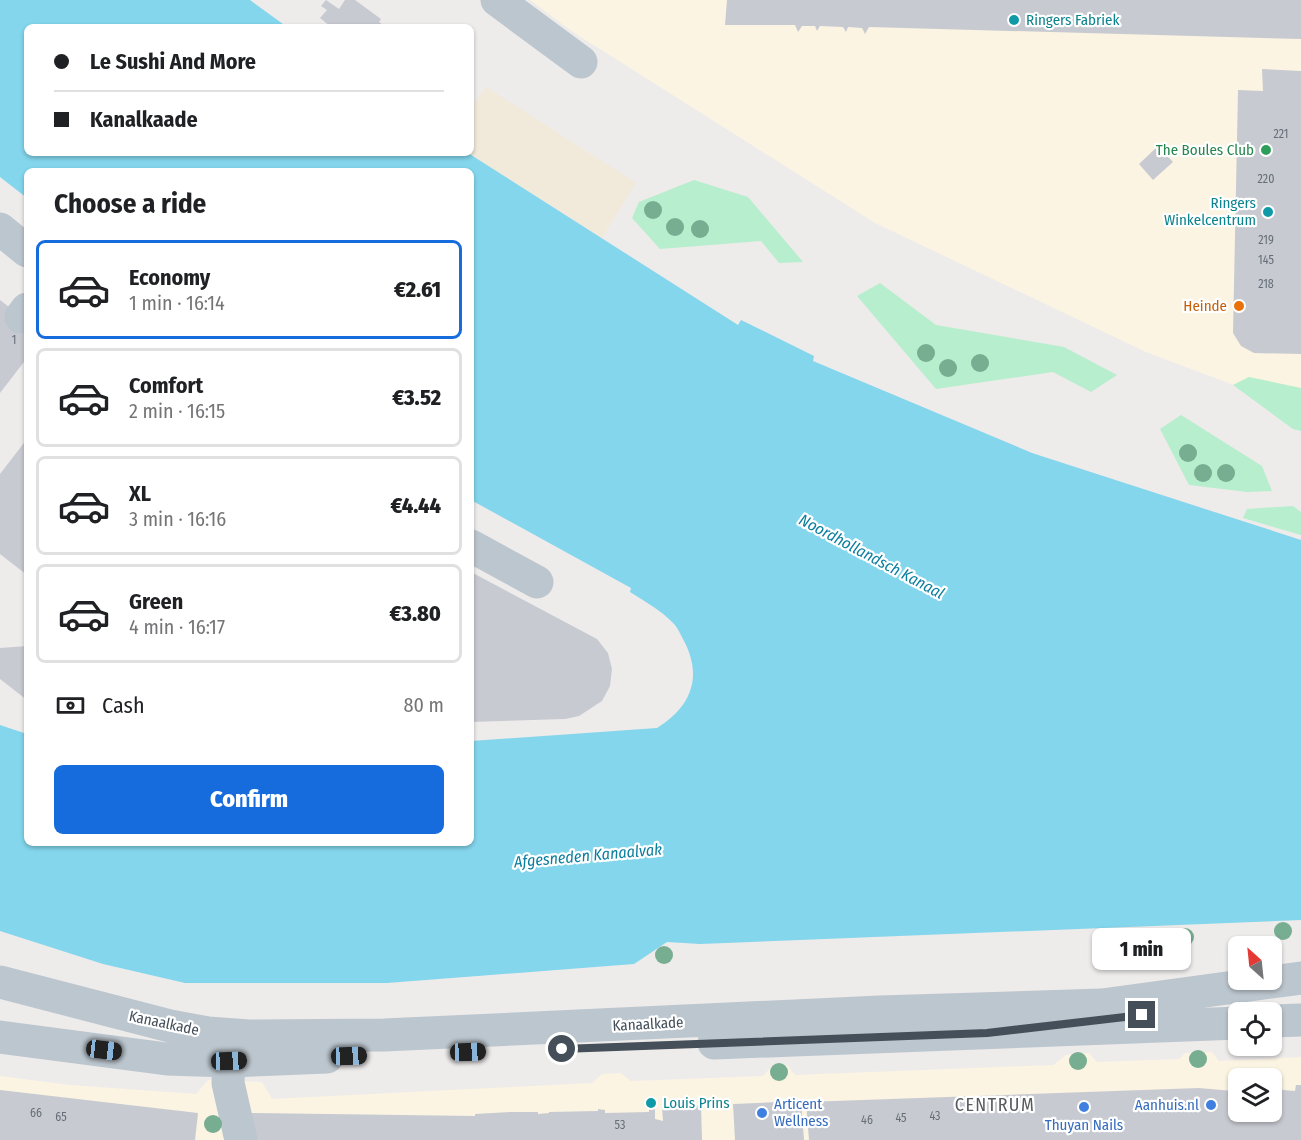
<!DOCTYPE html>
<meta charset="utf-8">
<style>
body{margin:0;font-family:"Fira Sans Condensed",sans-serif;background:#f6f6f6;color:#202124;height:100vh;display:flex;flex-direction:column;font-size:22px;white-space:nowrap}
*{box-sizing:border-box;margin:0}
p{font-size:20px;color:#757577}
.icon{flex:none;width:33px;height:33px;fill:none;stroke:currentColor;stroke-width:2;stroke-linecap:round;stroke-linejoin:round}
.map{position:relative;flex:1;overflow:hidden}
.details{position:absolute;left:24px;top:168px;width:450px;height:678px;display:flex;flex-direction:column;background:#fff;border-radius:9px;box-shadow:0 2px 4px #0004}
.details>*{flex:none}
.top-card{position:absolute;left:24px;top:24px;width:450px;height:132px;border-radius:9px;box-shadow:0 2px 4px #0004;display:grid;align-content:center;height:132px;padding:0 30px;background:#fff}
.needle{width:39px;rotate:333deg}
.buttons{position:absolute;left:1228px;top:936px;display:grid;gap:12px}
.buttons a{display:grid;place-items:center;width:54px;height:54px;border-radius:9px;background:#fff;box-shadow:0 2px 4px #0004;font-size:30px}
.end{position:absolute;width:27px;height:27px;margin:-14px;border:8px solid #444f59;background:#fff;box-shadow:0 0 0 3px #fff}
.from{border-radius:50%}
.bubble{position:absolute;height:42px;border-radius:9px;background:#fff;box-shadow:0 2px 4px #0004;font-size:20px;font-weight:800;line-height:42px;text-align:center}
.car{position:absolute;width:18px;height:36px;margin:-18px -9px;border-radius:8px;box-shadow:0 0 4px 2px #0007;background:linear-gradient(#222 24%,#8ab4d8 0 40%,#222 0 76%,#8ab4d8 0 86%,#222 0)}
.top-card b{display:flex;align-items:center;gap:21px;height:57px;font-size:22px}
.top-card b+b{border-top:2px solid #e0e0e0}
.top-card i{width:15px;height:15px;background:#202124}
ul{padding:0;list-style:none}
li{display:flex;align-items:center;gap:18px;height:99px;margin:0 12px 9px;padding:0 18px;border:3px solid #e0e0e0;border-radius:9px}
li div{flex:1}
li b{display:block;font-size:22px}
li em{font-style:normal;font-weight:800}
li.on{border-color:#166cdd}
li>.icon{width:54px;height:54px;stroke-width:1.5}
h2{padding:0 30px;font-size:27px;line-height:72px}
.pay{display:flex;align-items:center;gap:15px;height:66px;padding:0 30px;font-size:22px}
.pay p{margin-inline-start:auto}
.cta{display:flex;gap:12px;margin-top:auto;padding:12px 30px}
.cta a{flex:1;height:69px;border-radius:9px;background:#166cdd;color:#fff;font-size:24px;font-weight:800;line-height:69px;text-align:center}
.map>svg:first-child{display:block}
.commercial{fill:#fbf4e2;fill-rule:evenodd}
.green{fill:#b7eecd}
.sand{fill:#f1eada}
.water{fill:#83d6ec}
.building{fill:#c8cad1}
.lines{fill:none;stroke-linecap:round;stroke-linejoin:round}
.minor{stroke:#bcc6ce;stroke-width:33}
.tree{fill:#77ad91}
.route{stroke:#444f59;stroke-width:8}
.culture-dot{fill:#0f9aa8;stroke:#fff;stroke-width:2}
.leisure-dot{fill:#2e9e5b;stroke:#fff;stroke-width:2}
.food-dot{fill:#e8710a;stroke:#fff;stroke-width:2}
.shop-dot{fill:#3f7fe0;stroke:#fff;stroke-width:2}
.labels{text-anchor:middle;stroke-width:4.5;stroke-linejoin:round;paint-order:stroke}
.number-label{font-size:12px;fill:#656e77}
.culture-label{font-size:15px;fill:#0d838f;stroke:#fff;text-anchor:start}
.leisure-label{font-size:15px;fill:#27864d;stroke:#fff;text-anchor:end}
.food-label{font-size:15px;fill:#c56008;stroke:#fff;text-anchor:end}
.street-label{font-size:15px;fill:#444f59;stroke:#fff}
.shop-label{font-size:15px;fill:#366cbe;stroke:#fff;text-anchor:start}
.water-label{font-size:16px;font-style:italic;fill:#0a7e9e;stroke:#fff}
.quarter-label{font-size:18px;letter-spacing:1.5px;fill:#585c60;stroke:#fff}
</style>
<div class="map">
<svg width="1301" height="1140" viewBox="0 0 1301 1140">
<rect width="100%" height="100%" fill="#eeebeb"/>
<path class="commercial" d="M 530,0 L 1301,0 L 1301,410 L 1146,352 L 875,223 L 573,32 Z
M 1212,1052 L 1219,1061 L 1301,1057 L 1301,1140 L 0,1140 L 0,1076 L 70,1085 L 196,1094 L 208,1080 L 262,1082 L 272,1099 L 592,1083 L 602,1074 L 620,1073 L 631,1081 L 763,1076 L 772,1066 L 787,1065 L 795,1075 L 1053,1065 L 1066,1055 L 1089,1053 L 1097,1062 L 1179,1059 L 1185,1053 ZM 1239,1078 L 1272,1078 L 1272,1112 L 1239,1112 Z"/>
<path class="green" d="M 694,180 L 748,197 L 803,262 L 779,263 L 761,241 L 660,249 L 632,218 L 639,202 Z
M 880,283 L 936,325 L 1064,347 L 1117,375 L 1091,392 L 1053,372 L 936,389 L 857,296 Z
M 1249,377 L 1301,388 L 1301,431 L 1293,429 L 1233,385 Z
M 1181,415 L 1262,466 L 1272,491 L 1247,492 L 1189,485 L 1160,429 Z
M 1293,506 L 1301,512 L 1301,535 L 1243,518 L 1247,509 Z"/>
<path class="sand" d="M 486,87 L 636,183 L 602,238 L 468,153 L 471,153 L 471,108 Z"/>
<path class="water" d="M 0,0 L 250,0 L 287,27 L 27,27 L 27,153 L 468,153 L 738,325 L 741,320 L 814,356 L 813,361 L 1032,453 L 1301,540 L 1301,920 L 700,944 L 667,942 L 634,964 L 387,983 L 185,983 L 103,964 L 0,931 L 0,725 L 27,734 L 27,843 L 471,843 L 471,741 L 657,728 C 691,707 703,677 684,641 C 681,636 679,630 675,625 C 662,611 646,602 630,592 L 631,588 L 471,500 L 471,171 L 27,171 L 27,198 L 0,177 Z"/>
<path class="building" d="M 326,0 L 339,9 L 345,0 L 355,0 L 381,19 L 379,22 L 386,27 L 331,27 L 320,18 L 327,10 L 321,6 Z
M 727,0 L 1301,0 L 1301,39 L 869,27 L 865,34 L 862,28 L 848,27 L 846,32 L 843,27 L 820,26 L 817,31 L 815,26 L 802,26 L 798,32 L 795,25 L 725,25 Z
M 1262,69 L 1301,71 L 1301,354 L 1254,353 L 1241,346 L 1233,333 L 1238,90 L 1263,91 Z
M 1158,146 L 1173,162 L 1153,180 L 1139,164 Z
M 0,300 L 27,321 L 27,358 L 0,393 Z
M 27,439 L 27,575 L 0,554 L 0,474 Z
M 471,572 L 597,639 L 608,653 L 612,669 L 610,686 L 602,701 L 579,716 L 565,719 L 471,722 Z
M 27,646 L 27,700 L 0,679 L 0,648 Z
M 1296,1085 L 1301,1085 L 1301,1140 L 809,1140 L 806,1102 L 1199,1088 L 1233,1091 L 1233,1087 L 1239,1087 L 1239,1112 L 1272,1112 L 1272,1089 L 1295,1091 Z
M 0,1090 L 198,1113 L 195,1140 L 0,1140 Z
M 801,1101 L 804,1140 L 735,1140 L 733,1104 Z
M 701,1105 L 702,1140 L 251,1140 L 247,1113 L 475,1116 L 475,1114 L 510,1112 L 538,1112 L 538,1114 L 549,1113 L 549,1112 L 598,1111 L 598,1109 L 605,1110 L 605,1113 L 649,1112 L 649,1108 L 655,1107 L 655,1119 L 663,1121 L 662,1107 Z"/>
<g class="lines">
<path class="minor" d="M 497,0 L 581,62
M 0,229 L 27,251
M 21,317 L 27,309
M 471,546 L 537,582
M 0,982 L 170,1026 L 208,1033 L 249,1036 L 384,1035 L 880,1012 L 1102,1005 L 1301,978
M 1272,1021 L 1301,1020
M 0,1037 L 167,1059 L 229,1061 L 327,1057
M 714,1043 L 1239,1023
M 229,1061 L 228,1083 L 241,1140"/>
</g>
<g class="tree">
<circle cx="653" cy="210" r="9"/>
<circle cx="675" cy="227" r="9"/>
<circle cx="700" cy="229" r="9"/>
<circle cx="926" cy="353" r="9"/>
<circle cx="980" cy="363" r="9"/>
<circle cx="948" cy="368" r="9"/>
<circle cx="1188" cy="453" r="9"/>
<circle cx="1203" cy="473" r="9"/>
<circle cx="1226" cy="473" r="9"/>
<circle cx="1283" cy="931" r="9"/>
<circle cx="1185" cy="937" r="9"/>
<circle cx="664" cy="955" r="9"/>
<circle cx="1198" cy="1059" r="9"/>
<circle cx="1078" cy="1061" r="9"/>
<circle cx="779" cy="1072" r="9"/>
<circle cx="213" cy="1124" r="9"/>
</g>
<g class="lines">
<path class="route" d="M 562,1049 L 987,1033 L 1142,1015"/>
</g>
<g class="culture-dot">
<circle cx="1014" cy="20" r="6"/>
<circle cx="1268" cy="212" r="6"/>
<circle cx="651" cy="1103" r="6"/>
</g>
<circle class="leisure-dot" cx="1266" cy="150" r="6"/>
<circle class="food-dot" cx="1239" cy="306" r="6"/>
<g class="shop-dot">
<circle cx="1211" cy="1105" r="6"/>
<circle cx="1084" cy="1107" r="6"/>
<circle cx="762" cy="1113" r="6"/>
</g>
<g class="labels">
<g class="number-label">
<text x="1281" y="138">221</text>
<text x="1266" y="183">220</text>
<text x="1266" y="244">219</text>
<text x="1266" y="264">145</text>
<text x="1266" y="288">218</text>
<text x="14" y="344">1</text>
<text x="36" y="1117">66</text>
<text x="935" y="1120">43</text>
<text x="61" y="1121">65</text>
<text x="901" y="1122">45</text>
<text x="867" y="1124">46</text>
<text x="620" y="1129">53</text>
</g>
<g class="culture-label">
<text x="1026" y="25">Ringers Fabriek</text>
<text x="1256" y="208" text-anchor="end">Ringers<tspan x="1256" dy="17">Winkelcentrum</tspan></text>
<text x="663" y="1108">Louis Prins</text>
</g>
<g class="leisure-label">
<text x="1254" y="155">The Boules Club</text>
</g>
<g class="food-label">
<text x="1227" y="311">Heinde</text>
</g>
<g class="street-label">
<text transform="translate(164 1023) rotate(12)" y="5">Kanaalkade</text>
<text transform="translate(648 1024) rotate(-3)" y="5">Kanaalkade</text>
</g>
<g class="shop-label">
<text x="774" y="1109">Articent<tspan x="774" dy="17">Wellness</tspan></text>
<text x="1199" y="1110" text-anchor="end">Aanhuis.nl</text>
<text x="1084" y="1130" text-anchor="middle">Thuyan Nails</text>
</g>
<g class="water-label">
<text transform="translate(872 556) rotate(28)" y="6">Noordhollandsch Kanaal</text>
<text transform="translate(588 855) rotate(-5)" y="6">Afgesneden Kanaalvak</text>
</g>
<g class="quarter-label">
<text x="995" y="1111">CENTRUM</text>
</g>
</g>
</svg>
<div class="buttons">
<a><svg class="needle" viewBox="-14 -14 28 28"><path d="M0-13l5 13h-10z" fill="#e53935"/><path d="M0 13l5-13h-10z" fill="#757577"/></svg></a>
<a><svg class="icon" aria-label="locate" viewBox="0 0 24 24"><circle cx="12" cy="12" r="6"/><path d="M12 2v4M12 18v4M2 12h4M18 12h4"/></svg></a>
<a><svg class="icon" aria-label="layers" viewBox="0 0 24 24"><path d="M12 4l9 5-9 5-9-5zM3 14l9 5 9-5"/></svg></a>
</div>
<i class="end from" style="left:562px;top:1049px"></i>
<i class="end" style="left:1142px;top:1015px"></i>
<div class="bubble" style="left:1092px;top:928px;width:99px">1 min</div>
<i class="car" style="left:104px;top:1050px;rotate:97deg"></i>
<i class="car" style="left:468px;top:1052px;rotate:88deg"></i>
<i class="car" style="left:349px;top:1056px;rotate:88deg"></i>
<i class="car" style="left:229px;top:1061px;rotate:88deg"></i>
<div class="top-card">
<b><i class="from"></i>Le Sushi And More</b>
<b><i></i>Kanalkaade</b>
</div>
<section class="details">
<h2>Choose a ride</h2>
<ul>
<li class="on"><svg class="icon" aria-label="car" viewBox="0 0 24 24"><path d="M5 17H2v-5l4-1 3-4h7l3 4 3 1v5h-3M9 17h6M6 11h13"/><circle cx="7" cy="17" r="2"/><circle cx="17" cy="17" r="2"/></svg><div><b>Economy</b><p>1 min · 16:14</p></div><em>€2.61</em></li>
<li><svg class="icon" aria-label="car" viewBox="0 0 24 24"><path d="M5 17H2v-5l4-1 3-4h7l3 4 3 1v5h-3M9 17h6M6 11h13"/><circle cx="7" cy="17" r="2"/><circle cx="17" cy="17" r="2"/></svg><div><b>Comfort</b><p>2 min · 16:15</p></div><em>€3.52</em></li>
<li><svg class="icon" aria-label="car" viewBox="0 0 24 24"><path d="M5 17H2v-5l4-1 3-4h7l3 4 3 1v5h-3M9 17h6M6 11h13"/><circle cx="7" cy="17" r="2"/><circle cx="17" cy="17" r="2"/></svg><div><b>XL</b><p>3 min · 16:16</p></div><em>€4.44</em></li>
<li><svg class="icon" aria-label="car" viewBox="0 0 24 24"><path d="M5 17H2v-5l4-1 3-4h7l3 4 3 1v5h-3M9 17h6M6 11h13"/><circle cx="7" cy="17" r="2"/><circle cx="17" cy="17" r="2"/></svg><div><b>Green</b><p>4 min · 16:17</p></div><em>€3.80</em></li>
</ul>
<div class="pay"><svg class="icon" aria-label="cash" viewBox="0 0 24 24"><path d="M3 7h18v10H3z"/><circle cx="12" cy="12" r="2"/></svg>Cash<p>80 m</p></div>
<div class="cta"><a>Confirm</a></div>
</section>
</div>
